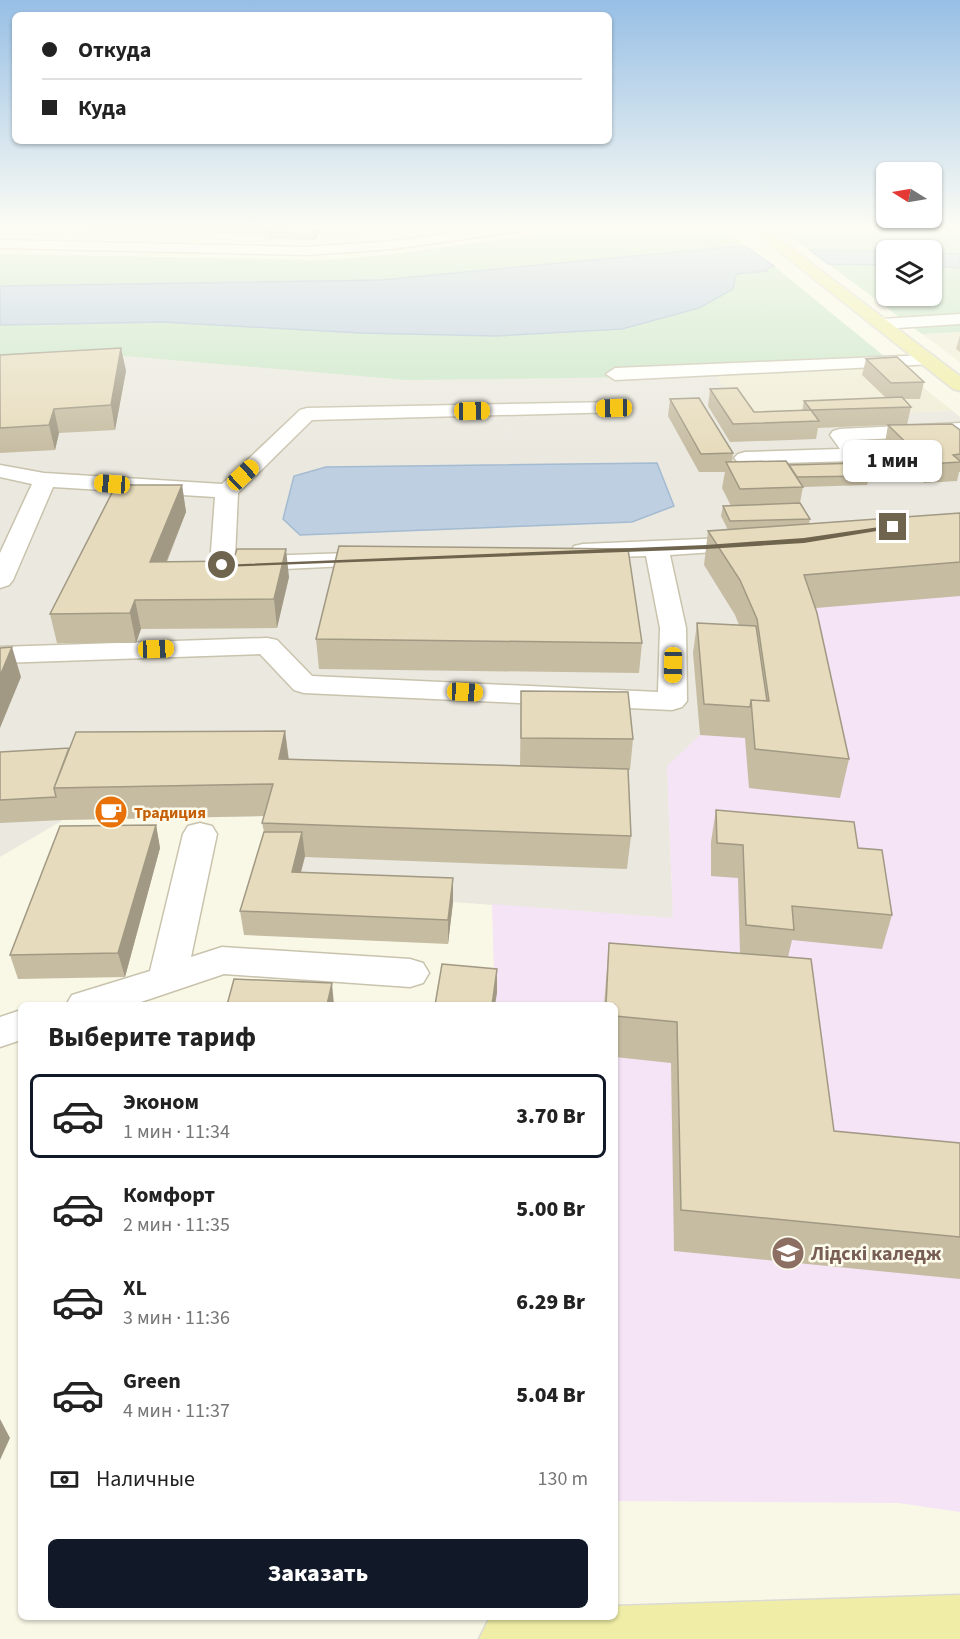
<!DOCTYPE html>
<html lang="ru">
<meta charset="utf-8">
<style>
body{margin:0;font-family:"Source Sans 3",sans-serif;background:#f6f6f6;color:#222;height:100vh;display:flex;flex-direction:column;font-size:22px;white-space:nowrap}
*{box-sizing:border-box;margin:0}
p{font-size:20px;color:#767676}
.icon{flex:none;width:33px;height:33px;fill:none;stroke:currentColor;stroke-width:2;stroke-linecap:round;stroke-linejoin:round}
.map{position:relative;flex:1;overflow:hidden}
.drawer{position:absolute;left:18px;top:1002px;width:600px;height:618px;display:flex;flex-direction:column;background:#fff;border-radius:9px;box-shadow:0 2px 4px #0004}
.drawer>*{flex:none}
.guide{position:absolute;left:12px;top:12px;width:600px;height:132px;border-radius:9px;box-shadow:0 2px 4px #0004;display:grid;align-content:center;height:132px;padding:0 30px;background:#fff}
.needle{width:39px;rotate:281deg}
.controls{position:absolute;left:876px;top:162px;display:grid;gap:12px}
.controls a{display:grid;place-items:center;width:66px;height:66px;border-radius:9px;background:#fff;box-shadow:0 2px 4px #0004;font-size:30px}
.end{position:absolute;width:27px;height:27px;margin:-14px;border:8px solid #6f654e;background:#fff;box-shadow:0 0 0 3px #fff}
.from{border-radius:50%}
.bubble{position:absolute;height:42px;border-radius:9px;background:#fff;box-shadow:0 2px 4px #0004;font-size:20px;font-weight:800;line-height:42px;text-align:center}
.car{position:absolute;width:18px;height:36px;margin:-18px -9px;border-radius:8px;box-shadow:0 0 4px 2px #0007;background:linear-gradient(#f5c518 24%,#345 0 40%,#f5c518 0 76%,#345 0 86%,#f5c518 0)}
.guide b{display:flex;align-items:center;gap:21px;height:57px;font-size:22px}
.guide b+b{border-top:2px solid #e0e0e0}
.guide i{width:15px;height:15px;background:#222}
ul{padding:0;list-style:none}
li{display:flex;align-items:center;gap:18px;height:84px;margin:0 12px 9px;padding:0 18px;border:3px solid transparent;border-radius:9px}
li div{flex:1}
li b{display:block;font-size:22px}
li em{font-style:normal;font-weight:800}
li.current{border-color:#111827}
li>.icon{width:54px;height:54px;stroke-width:1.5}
h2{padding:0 30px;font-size:27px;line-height:72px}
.pay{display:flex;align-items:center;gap:15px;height:66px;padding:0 30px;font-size:22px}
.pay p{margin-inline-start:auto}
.action{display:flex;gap:12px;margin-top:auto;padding:12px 30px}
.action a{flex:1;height:69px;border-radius:9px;background:#111827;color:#fff;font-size:24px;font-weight:800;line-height:69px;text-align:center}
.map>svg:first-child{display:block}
.residential{fill:#f0edd5}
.industrial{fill:#eae8df}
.education{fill:#f5e3f6}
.green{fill:#c8e5c6;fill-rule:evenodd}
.water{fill:#bdcfe0;stroke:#a4bbd1;stroke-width:1.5}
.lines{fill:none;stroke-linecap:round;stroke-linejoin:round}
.minor-casing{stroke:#c9c3ad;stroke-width:3}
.major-casing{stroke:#dcdad5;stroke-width:3}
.minor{fill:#fff;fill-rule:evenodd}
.major{fill:#f0eea6;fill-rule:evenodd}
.wall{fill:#c6bca2}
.shaded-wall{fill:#a19984}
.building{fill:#e6dbbc;stroke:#a19984;stroke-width:1.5}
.route{fill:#6f654e}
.labels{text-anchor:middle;stroke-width:5;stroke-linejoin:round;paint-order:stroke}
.food-label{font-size:16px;font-weight:bold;fill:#c56008;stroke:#fdfcec;text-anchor:start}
.near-education-label{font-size:20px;font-weight:bold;fill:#785e54;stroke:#fdfcec;text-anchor:start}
</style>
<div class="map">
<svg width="960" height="1639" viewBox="0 0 960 1639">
<rect width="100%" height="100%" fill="#f9f8e6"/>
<path class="residential" d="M 0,225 L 436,225 L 359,238 L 255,242 L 0,236 Z
M 960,332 L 960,362 L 922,334 Z
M 896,366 L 953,411 L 797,416 L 753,429 L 715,374 Z"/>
<path class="industrial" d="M 90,353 L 715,374 L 753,429 L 797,416 L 953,411 L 960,417 L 960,545 L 704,565 L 735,615 L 751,655 L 763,739 L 667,766 L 673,918 L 453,902 L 295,895 L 276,816 L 63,820 L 0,857 L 0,356 Z"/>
<path class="education" d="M 960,545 L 960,1512 L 899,1503 L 615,1501 L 615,1005 L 495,1005 L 492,904 L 673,918 L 667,766 L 700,735 L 751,655 L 735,615 L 704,565 Z"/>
<path class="green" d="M 607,225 L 720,225 L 746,247 L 382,280 L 0,286 L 0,254 L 324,260 L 386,255 Z
M 770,225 L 960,225 L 960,332 L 922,334 L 810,250 ZM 886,250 L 932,250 L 932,296 L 886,296 Z
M 774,266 L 896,366 L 645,377 L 407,380 L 90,353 L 0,356 L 0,325 L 162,322 L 361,333 L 496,336 L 622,329 L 699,308 L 736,274 L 767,271 L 768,268 Z"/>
<path class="water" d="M 729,247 L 746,247 L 774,266 L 768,268 L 767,271 L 736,274 L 733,289 L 699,308 L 622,329 L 496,336 L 361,333 L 163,322 L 0,325 L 0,286 L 382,280 Z
M 810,250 L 886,251 L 886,265 L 828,264 Z
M 932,253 L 960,254 L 960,268 L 932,266 Z
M 657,463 L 674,506 L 632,522 L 300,535 L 283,519 L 294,476 L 326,467 Z"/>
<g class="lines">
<g class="minor-casing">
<path id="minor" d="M 510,225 L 543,225 L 536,229 L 392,249 L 307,255 L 0,248 L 0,240 L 307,247 L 392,241 Z
M 960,314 L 960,324 L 882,329 L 874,324 L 882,319 Z
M 928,355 L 934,356 L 937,360 L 934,364 L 615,380 L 606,374 L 615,368 Z
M 614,402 L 621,404 L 624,408 L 621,412 L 312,420 L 238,493 L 235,557 L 378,552 L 387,554 L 390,559 L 387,564 L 222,572 L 213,570 L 210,565 L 215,497 L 53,487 L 13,580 L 9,585 L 0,588 L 0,553 L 32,484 L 0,477 L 0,465 L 44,473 L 222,484 L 300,410 L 307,408 Z
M 960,423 L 960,435 L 855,440 L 866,455 L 862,459 L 855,461 L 745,464 L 738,462 L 734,458 L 738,454 L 745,452 L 840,449 L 830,435 L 833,431 L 840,429 Z
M 750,537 L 758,539 L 762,544 L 758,549 L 670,555 L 686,628 L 687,701 L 682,707 L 672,710 L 304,693 L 294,690 L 260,654 L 0,663 L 0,647 L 267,638 L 277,640 L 312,676 L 658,692 L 660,628 L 646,556 L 583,558 L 574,556 L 571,551 L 574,546 L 583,544 Z
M 200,823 L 212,826 L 217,834 L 191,957 L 222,947 L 410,959 L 423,963 L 429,973 L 423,983 L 410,987 L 224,974 L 132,1005 L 66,1005 L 72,995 L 150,971 L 183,834 L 188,826 Z
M 21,1010 L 21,1040 L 0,1047 L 0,1017 Z"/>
</g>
<g class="major-casing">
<path id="major" d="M 746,225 L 761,225 L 960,376 L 960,391 L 953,389 Z
M 960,1595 L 960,1639 L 479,1639 L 490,1617 L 615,1617 L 615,1606 Z"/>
</g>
<use href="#minor" class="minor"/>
<use href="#major" class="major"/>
</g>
<path class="wall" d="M 0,225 L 326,225 L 314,240 L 267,239 L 266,235 L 0,229 Z
M 960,335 L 960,352 L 956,349 Z
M 121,348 L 126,371 L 115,430 L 59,433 L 55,450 L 0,453 L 0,355 Z
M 866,359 L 924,382 L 920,399 L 903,399 L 911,407 L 907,425 L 960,430 L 960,472 L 959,472 L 957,481 L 924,483 L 885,443 L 888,425 L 818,428 L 816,439 L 730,442 L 708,406 L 710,389 L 754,412 L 802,411 L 804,401 L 886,398 L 862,375 Z
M 670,399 L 733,453 L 732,462 L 789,465 L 870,476 L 867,485 L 803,487 L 800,503 L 810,519 L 809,524 L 960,513 L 960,596 L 816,608 L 849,759 L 840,798 L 749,788 L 745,738 L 700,735 L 693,653 L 697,623 L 739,625 L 735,615 L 704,565 L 708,531 L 728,530 L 721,516 L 723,506 L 731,506 L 722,488 L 725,472 L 699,472 L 668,416 Z
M 182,485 L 186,512 L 167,562 L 289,577 L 277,628 L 141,629 L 136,643 L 57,643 L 50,614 Z
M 316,639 L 642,643 L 639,673 L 319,669 Z
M 521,691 L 633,739 L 630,770 L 628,770 L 631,836 L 627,869 L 305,857 L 301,872 L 453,902 L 448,944 L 244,935 L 240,911 L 264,832 L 262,823 L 264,816 L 63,820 L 0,823 L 0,752 L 69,748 L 285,731 L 289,760 L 520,766 Z
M 716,810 L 858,848 L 892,915 L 882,949 L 792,940 L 788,957 L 834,1131 L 960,1143 L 960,1279 L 674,1251 L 671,1063 L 615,1057 L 615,1005 L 604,1005 L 609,943 L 740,953 L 738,878 L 711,876 L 711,842 Z
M 156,825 L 160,848 L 125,977 L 18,979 L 10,955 Z"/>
<path class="shaded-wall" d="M 320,225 L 326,225 L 314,240 L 314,233 Z
M 121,348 L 126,371 L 115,430 L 111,405 Z
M 54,409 L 59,433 L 55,450 L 49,425 Z
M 182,485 L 186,512 L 155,590 L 150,562 Z
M 286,549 L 289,577 L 277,628 L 274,599 Z
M 135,600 L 141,629 L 136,643 L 130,613 Z
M 12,647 L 21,677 L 0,728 L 0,676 Z
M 285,731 L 289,763 L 279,759 Z
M 156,825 L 160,848 L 125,977 L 118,953 Z
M 302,832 L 305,856 L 295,895 L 292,872 Z
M 453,878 L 453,902 L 448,944 L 448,920 Z
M 497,969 L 497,993 L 495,1005 L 492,1005 Z
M 332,983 L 334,1005 L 327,1005 Z
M 0,1419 L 10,1438 L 0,1460 Z"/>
<path class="building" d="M 288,225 L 320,225 L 314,233 L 266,232 L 269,229 L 284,229 Z
M 121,348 L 111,405 L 54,409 L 49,425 L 0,428 L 0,355 Z
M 897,357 L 924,382 L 891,383 L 866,359 Z
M 737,388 L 754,412 L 811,410 L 819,421 L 733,424 L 710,389 Z
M 902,397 L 911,407 L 811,410 L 804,401 Z
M 699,398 L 733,453 L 701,454 L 670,399 Z
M 952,424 L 960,430 L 960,454 L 953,455 L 960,461 L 960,462 L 928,464 L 888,425 Z
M 786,461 L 803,487 L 740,489 L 726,462 Z
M 861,463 L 870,476 L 797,477 L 789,465 Z
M 116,485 L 182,485 L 150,562 L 233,561 L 237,549 L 286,549 L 274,599 L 135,600 L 130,613 L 50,614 Z
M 800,503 L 810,519 L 730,521 L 723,506 Z
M 960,513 L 960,562 L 804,575 L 817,613 L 849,759 L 755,749 L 751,700 L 769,701 L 757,619 L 740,580 L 708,531 Z
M 339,546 L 628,549 L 642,643 L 316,639 Z
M 697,623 L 756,626 L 767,701 L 751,700 L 750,707 L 704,704 Z
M 12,647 L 0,676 L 0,648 Z
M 521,691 L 628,692 L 633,739 L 521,738 Z
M 285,731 L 279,759 L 628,769 L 631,836 L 262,823 L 273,784 L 54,788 L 76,732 Z
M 69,748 L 54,788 L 56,797 L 0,800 L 0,752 Z
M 716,810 L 854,822 L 858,848 L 882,850 L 892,915 L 792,906 L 794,930 L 746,925 L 743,845 L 717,843 Z
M 156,825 L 118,953 L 10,955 L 60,826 Z
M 264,832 L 302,832 L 292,872 L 453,878 L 448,920 L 240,911 Z
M 609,943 L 811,959 L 834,1131 L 960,1143 L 960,1237 L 681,1210 L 677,1022 L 615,1016 L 615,1005 L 606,1005 Z
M 442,964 L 497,969 L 492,1005 L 435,1005 Z
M 234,979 L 332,983 L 327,1005 L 227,1005 Z"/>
<linearGradient id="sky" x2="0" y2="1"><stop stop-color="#97bfe5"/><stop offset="0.5" stop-color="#fcfcf4"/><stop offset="1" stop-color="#fcfcf4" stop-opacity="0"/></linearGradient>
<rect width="960" height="454" fill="url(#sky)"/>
<path class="route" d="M 893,525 L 895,528 L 804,543 L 706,549 L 222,567 L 218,565 L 706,545 L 804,538 Z"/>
<defs>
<g id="cafe-disc" transform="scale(1.725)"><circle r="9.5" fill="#e8710a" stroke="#fdfcec"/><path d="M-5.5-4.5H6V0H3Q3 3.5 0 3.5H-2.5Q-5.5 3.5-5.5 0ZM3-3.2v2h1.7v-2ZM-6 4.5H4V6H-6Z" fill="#fff"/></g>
<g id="university-disc" transform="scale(1.725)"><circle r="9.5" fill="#8d6e63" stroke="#fdfcec"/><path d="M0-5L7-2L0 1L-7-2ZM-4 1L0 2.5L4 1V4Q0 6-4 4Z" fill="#fff"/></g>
</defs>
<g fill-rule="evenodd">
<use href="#cafe-disc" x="111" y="812"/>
<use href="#university-disc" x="788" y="1253"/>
</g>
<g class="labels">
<g class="food-label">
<text x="134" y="818">Традиция</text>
</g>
<g class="near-education-label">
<text x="811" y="1260">Лідскі каледж</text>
</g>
</g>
</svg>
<div class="controls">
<a><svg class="needle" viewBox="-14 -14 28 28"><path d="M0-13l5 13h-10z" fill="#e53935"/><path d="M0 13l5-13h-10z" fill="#767676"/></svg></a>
<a><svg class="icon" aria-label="layers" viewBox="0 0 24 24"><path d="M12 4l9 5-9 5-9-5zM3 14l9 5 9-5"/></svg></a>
</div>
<i class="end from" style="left:222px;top:565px"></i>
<i class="end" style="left:893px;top:527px"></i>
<div class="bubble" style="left:843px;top:440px;width:99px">1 мин</div>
<i class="car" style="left:614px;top:408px;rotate:269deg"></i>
<i class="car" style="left:472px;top:411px;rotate:89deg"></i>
<i class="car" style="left:243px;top:475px;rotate:47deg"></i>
<i class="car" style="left:112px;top:484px;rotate:274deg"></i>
<i class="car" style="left:156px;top:649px;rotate:88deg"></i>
<i class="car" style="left:673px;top:665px;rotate:181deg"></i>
<i class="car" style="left:465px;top:692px;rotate:93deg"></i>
<div class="guide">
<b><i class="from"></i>Откуда</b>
<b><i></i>Куда</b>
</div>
<section class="drawer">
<h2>Выберите тариф</h2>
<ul>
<li class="current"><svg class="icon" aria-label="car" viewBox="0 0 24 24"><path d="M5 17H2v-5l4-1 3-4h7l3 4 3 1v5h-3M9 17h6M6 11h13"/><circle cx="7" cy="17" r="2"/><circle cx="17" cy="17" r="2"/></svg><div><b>Эконом</b><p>1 мин · 11:34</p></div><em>3.70 Br</em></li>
<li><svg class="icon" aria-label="car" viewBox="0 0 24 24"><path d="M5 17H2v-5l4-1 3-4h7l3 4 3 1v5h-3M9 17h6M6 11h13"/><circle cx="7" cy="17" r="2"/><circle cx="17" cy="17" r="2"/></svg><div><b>Комфорт</b><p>2 мин · 11:35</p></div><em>5.00 Br</em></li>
<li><svg class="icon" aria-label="car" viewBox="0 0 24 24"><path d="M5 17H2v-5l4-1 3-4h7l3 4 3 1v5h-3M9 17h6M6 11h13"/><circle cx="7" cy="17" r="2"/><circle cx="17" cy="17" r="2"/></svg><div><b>XL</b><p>3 мин · 11:36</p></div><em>6.29 Br</em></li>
<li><svg class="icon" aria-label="car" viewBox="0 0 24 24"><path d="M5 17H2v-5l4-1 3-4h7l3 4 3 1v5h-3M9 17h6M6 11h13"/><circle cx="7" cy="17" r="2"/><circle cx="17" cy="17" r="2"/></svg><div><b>Green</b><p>4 мин · 11:37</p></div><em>5.04 Br</em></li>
</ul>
<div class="pay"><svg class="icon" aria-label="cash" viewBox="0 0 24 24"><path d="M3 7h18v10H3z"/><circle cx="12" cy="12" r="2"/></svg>Наличные<p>130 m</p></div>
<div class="action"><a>Заказать</a></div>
</section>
</div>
